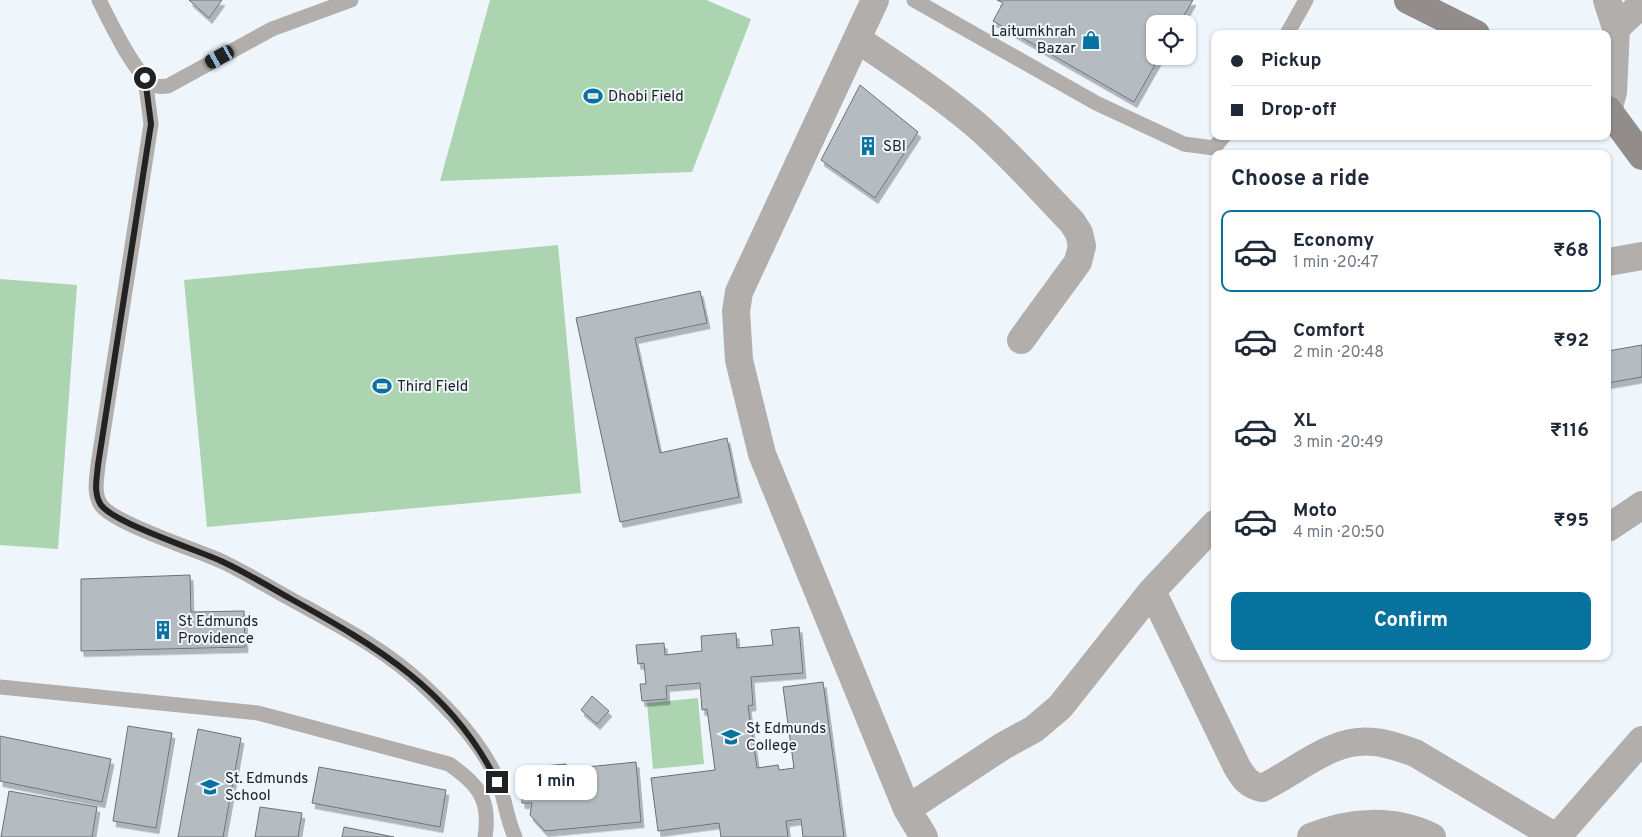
<!DOCTYPE html>
<meta charset="utf-8">
<style>
body{margin:0;font-family:Overpass,sans-serif;background:#f2f2f3;color:#1f2937;height:100vh;display:flex;flex-direction:column;font-size:19px;white-space:nowrap}
*{box-sizing:border-box;margin:0}
p{font-size:16px;color:#747a83}
.icon{flex:none;width:28px;height:28px;fill:none;stroke:currentColor;stroke-width:2;stroke-linecap:round;stroke-linejoin:round}
.map{position:relative;flex:1;overflow:hidden}
.side{position:absolute;left:1211px;top:150px;width:400px;height:510px;display:flex;flex-direction:column;background:#fff;border-radius:10px;box-shadow:0 1px 4px #0004}
.side>*{flex:none}
.guide{position:absolute;left:1211px;top:30px;width:400px;height:110px;border-radius:10px;box-shadow:0 1px 4px #0004;display:grid;align-content:center;height:110px;padding:0 20px;background:#fff}
.buttons{position:absolute;left:1146px;top:15px;display:grid;gap:10px}
.buttons a{display:grid;place-items:center;width:50px;height:50px;border-radius:10px;background:#fff;box-shadow:0 1px 4px #0004;font-size:25px}
.end{position:absolute;width:22px;height:22px;margin:-11px;border:6px solid #202224;background:#fff;box-shadow:0 0 0 2px #fff}
.from{border-radius:50%}
.bubble{position:absolute;height:35px;border-radius:10px;background:#fff;box-shadow:0 1px 4px #0004;font-size:16px;font-weight:700;line-height:35px;text-align:center}
.car{position:absolute;width:15px;height:30px;margin:-15px -8px;border-radius:6px;box-shadow:0 0 4px 1px #0007;background:linear-gradient(#222 24%,#8ab4d8 0 40%,#222 0 76%,#8ab4d8 0 86%,#222 0)}
.guide b{display:flex;align-items:center;gap:18px;height:48px;font-size:19px}
.guide b+b{border-top:1px solid #e0e1e3}
.guide i{width:12px;height:12px;background:#1f2937}
ul{padding:0;list-style:none}
li{display:flex;align-items:center;gap:15px;height:82px;margin:0 10px 8px;padding:0 10px;border:2px solid transparent;border-radius:10px}
li div{flex:1}
li b{display:block;font-size:19px}
li em{font-style:normal;font-weight:700}
li.selected{border-color:#07729e}
li>.icon{width:45px;height:45px;stroke-width:1.5}
h2{padding:0 20px;font-size:22px;line-height:60px}
.button{display:flex;gap:10px;margin-top:auto;padding:10px 20px}
.button a{flex:1;height:58px;border-radius:10px;background:#07729e;color:#fff;font-size:20px;font-weight:700;line-height:58px;text-align:center}
.map>svg:first-child{display:block}
.green{fill:#acd4b1}
.building{fill:#b4bbc1;stroke:#6c7277;filter:url(#shadow)}
.lines{fill:none;stroke-linecap:round;stroke-linejoin:round}
.lane{stroke:#b2aeac;stroke-width:15}
.street{stroke:#b2aeac;stroke-width:28}
.secondary{stroke:#928c8a;stroke-width:28}
.route{stroke:#202224;stroke-width:6}
.labels{text-anchor:middle;stroke-width:4;stroke-linejoin:round;paint-order:stroke}
.poi-label{font-size:15px;fill:#202224;stroke:#eef5fb;text-anchor:start}
</style>
<div class="map">
<svg width="1642" height="837" viewBox="0 0 1642 837">
<defs>
<filter id="shadow"><feDropShadow dx="3" dy="5.5" stdDeviation="0" flood-color="#0004"/></filter>
</defs>
<rect width="100%" height="100%" fill="#eef5fb"/>
<path class="green" d="M 490,0 L 706,0 L 751,19 L 692,172 L 440,181 Z
M 558,245 L 581,493 L 207,527 L 184,280 Z
M 0,279 L 77,285 L 58,549 L 0,545 Z
M 698,698 L 704,764 L 653,769 L 647,703 Z"/>
<path class="building" d="M 189,0 L 222,0 L 209,18 Z
M 997,0 L 1193,0 L 1179,24 L 1155,24 L 1155,56 L 1160,56 L 1134,102 L 993,21 L 1003,3 Z
M 860,85 L 918,132 L 875,198 L 821,160 Z
M 700,291 L 707,323 L 635,338 L 660,453 L 727,438 L 739,497 L 620,522 L 576,318 Z
M 1642,345 L 1642,377 L 1608,383 L 1608,351 Z
M 190,575 L 191,612 L 244,611 L 245,647 L 81,651 L 81,579 Z
M 799,627 L 803,673 L 751,677 L 753,705 L 748,706 L 757,768 L 778,765 L 779,770 L 794,768 L 783,687 L 823,682 L 844,837 L 803,837 L 801,819 L 786,821 L 788,837 L 721,837 L 719,823 L 658,831 L 651,778 L 715,770 L 707,709 L 702,710 L 700,683 L 666,686 L 667,699 L 642,701 L 640,684 L 646,684 L 644,663 L 638,664 L 636,645 L 664,643 L 665,655 L 702,651 L 701,636 L 736,633 L 737,648 L 773,645 L 771,630 Z
M 592,696 L 609,711 L 597,724 L 581,710 Z
M 128,726 L 172,733 L 156,828 L 113,821 Z
M 198,729 L 241,738 L 223,837 L 178,837 Z
M 0,736 L 111,759 L 102,802 L 0,781 Z
M 636,762 L 641,822 L 545,831 L 530,815 L 532,803 L 522,803 L 520,768 L 566,764 L 567,769 Z
M 319,767 L 446,790 L 440,827 L 312,803 Z
M 9,791 L 97,807 L 92,837 L 1,837 Z
M 260,807 L 302,813 L 298,837 L 255,837 Z
M 344,827 L 394,837 L 342,837 Z"/>
<g class="lines">
<path class="lane" d="M 99,0 C 109,19 136,79 156,86 C 159,87 164,86 168,86 L 272,29 L 351,0
M 914,0 L 1096,103 L 1184,144 L 1214,148 L 1224,136
M 1287,34 L 1306,0
M 145,78 L 151,124 L 98,465 C 97,478 93,493 101,505 C 113,523 197,550 221,561 C 243,571 265,585 287,597 C 334,623 384,648 423,685 C 452,712 489,752 501,790 C 506,806 508,822 515,837
M 0,687 L 258,713 L 449,764 C 478,784 491,799 485,837"/>
<path class="street" d="M 875,0 L 739,292 L 736,311 L 739,360 L 762,454 L 907,809 L 924,837
M 1607,0 L 1616,28 L 1613,92 L 1608,111
M 1616,28 L 1642,4
M 857,39 C 897,66 938,93 975,124 C 1010,154 1040,189 1072,222 L 1079,233 L 1082,246 L 1078,262 L 1021,340
M 1608,262 L 1642,256
M 1608,528 L 1642,505
M 1152,591 L 1237,767 C 1244,779 1249,785 1262,788 C 1298,771 1332,737 1374,742 C 1388,743 1401,748 1415,753 L 1556,837
M 907,809 L 1003,746 L 1034,729 L 1060,707 L 1152,591 L 1215,524
M 1311,837 C 1349,821 1394,818 1432,837
M 1557,837 L 1642,740"/>
<path class="secondary" d="M 1408,0 L 1476,34
M 1608,110 L 1642,156"/>
</g>
<g class="lines">
<path class="route" d="M 145,78 L 151,124 L 98,465 C 97,478 93,493 101,505 C 114,523 197,550 221,561 C 245,572 268,586 291,599 C 376,646 453,691 497,782"/>
</g>
<defs>
<g id="shop-bare" transform="scale(1.5)"><path d="M-5-2.5h2.3a2.7 3.5 0 0 1 5.4 0H5L5.5 6h-11ZM-1.5-2.5h3a1.5 2.3 0 0 0-3 0Z" fill="#07729e" stroke="#eef5fb" stroke-width="2.5" paint-order="stroke"/></g>
<g id="stadium-bare" transform="scale(1.5)"><path d="M0-5a6.5 5 0 1 0 0 10a6.5 5 0 1 0 0-10ZM-3.5-1.8h7v3.6h-7Z" fill="#07729e" stroke="#eef5fb" stroke-width="2.5" paint-order="stroke"/></g>
<g id="building-bare" transform="scale(1.5)"><path d="M-4-6H4V6H1V3H-1V6H-4ZM-2.5-4.3h1.7v1.8h-1.7ZM.8-4.3h1.7v1.8H.8ZM-2.5-1h1.7V.8h-1.7ZM.8-1h1.7V.8H.8Z" fill="#07729e" stroke="#eef5fb" stroke-width="2.5" paint-order="stroke"/></g>
<g id="university-bare" transform="scale(1.5)"><path d="M0-5L7-2L0 1L-7-2ZM-4 1L0 2.5L4 1V4Q0 6-4 4Z" fill="#07729e" stroke="#eef5fb" stroke-width="2.5" paint-order="stroke"/></g>
<g id="school-bare" transform="scale(1.5)"><path d="M0-5L7-2L0 1L-7-2ZM-4 1L0 2.5L4 1V4Q0 6-4 4Z" fill="#07729e" stroke="#eef5fb" stroke-width="2.5" paint-order="stroke"/></g>
</defs>
<g fill-rule="evenodd">
<use href="#shop-bare" x="1091" y="40"/>
<use href="#stadium-bare" x="593" y="96"/>
<use href="#building-bare" x="868" y="146"/>
<use href="#stadium-bare" x="382" y="386"/>
<use href="#building-bare" x="163" y="630"/>
<use href="#university-bare" x="731" y="737"/>
<use href="#school-bare" x="210" y="787"/>
</g>
<g class="labels">
<g class="poi-label">
<text x="1076" y="36" text-anchor="end">Laitumkhrah<tspan x="1076" dy="17">Bazar</tspan></text>
<text x="608" y="101">Dhobi Field</text>
<text x="883" y="151">SBI</text>
<text x="397" y="391">Third Field</text>
<text x="178" y="626">St Edmunds<tspan x="178" dy="17">Providence</tspan></text>
<text x="746" y="733">St Edmunds<tspan x="746" dy="17">College</tspan></text>
<text x="225" y="783">St. Edmunds<tspan x="225" dy="17">School</tspan></text>
</g>
</g>
</svg>
<div class="buttons">
<a><svg class="icon" aria-label="locate" viewBox="0 0 24 24"><circle cx="12" cy="12" r="6"/><path d="M12 2v4M12 18v4M2 12h4M18 12h4"/></svg></a>
</div>
<i class="end from" style="left:145px;top:78px"></i>
<i class="end" style="left:497px;top:782px"></i>
<div class="bubble" style="left:515px;top:765px;width:82px">1 min</div>
<i class="car" style="left:220px;top:57px;rotate:241deg"></i>
<div class="guide">
<b><i class="from"></i>Pickup</b>
<b><i></i>Drop-off</b>
</div>
<section class="side">
<h2>Choose a ride</h2>
<ul>
<li class="selected"><svg class="icon" aria-label="car" viewBox="0 0 24 24"><path d="M5 17H2v-5l4-1 3-4h7l3 4 3 1v5h-3M9 17h6M6 11h13"/><circle cx="7" cy="17" r="2"/><circle cx="17" cy="17" r="2"/></svg><div><b>Economy</b><p>1 min · 20:47</p></div><em>₹68</em></li>
<li><svg class="icon" aria-label="car" viewBox="0 0 24 24"><path d="M5 17H2v-5l4-1 3-4h7l3 4 3 1v5h-3M9 17h6M6 11h13"/><circle cx="7" cy="17" r="2"/><circle cx="17" cy="17" r="2"/></svg><div><b>Comfort</b><p>2 min · 20:48</p></div><em>₹92</em></li>
<li><svg class="icon" aria-label="car" viewBox="0 0 24 24"><path d="M5 17H2v-5l4-1 3-4h7l3 4 3 1v5h-3M9 17h6M6 11h13"/><circle cx="7" cy="17" r="2"/><circle cx="17" cy="17" r="2"/></svg><div><b>XL</b><p>3 min · 20:49</p></div><em>₹116</em></li>
<li><svg class="icon" aria-label="car" viewBox="0 0 24 24"><path d="M5 17H2v-5l4-1 3-4h7l3 4 3 1v5h-3M9 17h6M6 11h13"/><circle cx="7" cy="17" r="2"/><circle cx="17" cy="17" r="2"/></svg><div><b>Moto</b><p>4 min · 20:50</p></div><em>₹95</em></li>
</ul>
<div class="button"><a>Confirm</a></div>
</section>
</div>
